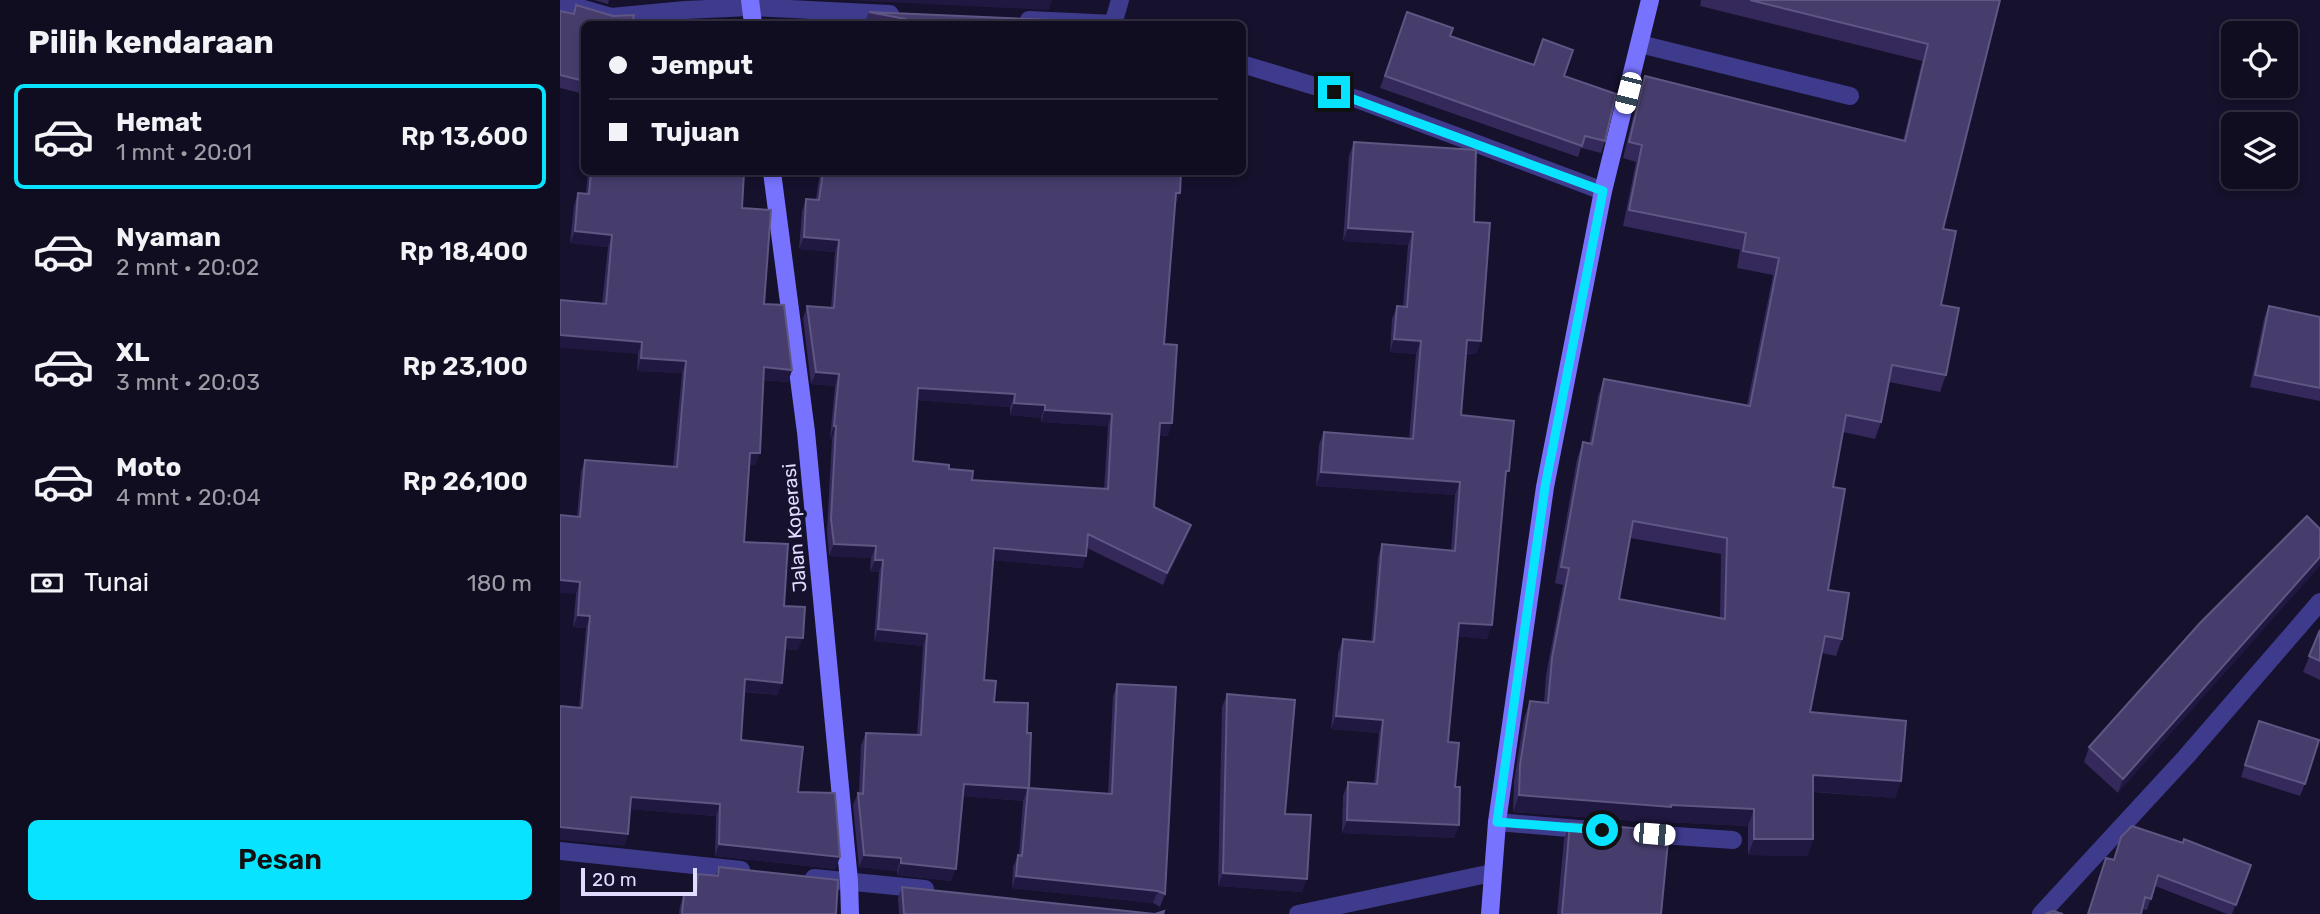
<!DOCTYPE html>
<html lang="id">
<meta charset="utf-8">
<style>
body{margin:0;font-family:Rubik,sans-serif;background:#1e1b2e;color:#f1f3f6;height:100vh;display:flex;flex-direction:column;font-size:26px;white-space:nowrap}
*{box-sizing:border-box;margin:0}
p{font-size:23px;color:#9c9ca5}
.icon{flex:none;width:38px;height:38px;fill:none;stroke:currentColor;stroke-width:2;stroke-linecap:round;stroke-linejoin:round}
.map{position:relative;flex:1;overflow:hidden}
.panel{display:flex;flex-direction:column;background:#100d21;width:560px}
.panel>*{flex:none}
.banner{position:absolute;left:21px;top:21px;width:665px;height:154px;border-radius:10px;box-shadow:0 4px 10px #0003,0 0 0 2px #302d3f;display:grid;align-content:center;height:154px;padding:0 28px;background:#100d21}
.controls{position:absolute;left:1661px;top:21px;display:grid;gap:14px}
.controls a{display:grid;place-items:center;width:77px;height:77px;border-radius:10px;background:#100d21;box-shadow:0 4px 10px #0003,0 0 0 2px #302d3f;font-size:35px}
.scale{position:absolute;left:21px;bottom:18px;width:116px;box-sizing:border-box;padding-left:7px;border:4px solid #e0dcff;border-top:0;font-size:19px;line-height:24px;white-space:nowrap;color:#e0dcff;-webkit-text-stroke:5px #16112c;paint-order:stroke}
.end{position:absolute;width:32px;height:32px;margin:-16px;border:9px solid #08e4ff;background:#111;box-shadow:0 0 0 4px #111}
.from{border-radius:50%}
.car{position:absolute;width:21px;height:42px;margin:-21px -10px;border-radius:9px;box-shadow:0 0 5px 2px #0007;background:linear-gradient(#fff 24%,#345 0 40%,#fff 0 76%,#345 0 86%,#fff 0)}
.banner b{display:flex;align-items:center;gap:24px;height:66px;font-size:26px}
.banner b+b{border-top:2px solid #302d3f}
.banner i{width:18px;height:18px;background:#f1f3f6}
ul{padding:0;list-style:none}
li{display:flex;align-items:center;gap:21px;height:105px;margin:0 14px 10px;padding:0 14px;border:4px solid transparent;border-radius:10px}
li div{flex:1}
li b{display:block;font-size:26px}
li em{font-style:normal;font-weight:600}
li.selected{border-color:#08e4ff}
li>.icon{width:63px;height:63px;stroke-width:1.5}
h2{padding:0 28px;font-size:32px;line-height:84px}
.pay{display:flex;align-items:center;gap:18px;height:77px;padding:0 28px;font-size:26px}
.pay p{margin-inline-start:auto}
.action{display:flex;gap:14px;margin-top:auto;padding:14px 28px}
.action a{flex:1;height:80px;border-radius:10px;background:#08e4ff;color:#111;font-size:28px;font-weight:600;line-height:80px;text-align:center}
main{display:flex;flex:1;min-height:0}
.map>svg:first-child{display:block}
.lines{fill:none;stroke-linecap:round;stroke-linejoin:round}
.lane{stroke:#3e3a8c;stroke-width:18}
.street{stroke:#3e3a8c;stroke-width:18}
.secondary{stroke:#7873ff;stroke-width:18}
.wall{fill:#34295a;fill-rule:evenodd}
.shaded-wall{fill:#201840}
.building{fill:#463d6c;stroke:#5e5683;stroke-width:2;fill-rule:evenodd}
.route{stroke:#08e4ff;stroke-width:9}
.labels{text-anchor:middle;stroke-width:7;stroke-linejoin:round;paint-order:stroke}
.street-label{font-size:19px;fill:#e0dcff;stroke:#16112c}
</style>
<main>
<section class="panel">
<h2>Pilih kendaraan</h2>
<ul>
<li class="selected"><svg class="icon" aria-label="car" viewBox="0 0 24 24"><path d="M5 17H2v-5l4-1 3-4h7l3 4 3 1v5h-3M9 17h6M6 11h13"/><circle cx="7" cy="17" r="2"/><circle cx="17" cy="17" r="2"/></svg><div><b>Hemat</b><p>1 mnt · 20:01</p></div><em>Rp 13,600</em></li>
<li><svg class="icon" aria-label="car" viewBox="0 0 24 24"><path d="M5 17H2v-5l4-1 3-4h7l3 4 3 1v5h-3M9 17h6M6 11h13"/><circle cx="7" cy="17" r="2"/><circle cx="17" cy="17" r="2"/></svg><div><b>Nyaman</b><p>2 mnt · 20:02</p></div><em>Rp 18,400</em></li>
<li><svg class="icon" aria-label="car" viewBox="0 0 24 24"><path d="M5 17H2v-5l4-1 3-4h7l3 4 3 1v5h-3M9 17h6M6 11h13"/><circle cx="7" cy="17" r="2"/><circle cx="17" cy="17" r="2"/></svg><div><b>XL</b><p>3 mnt · 20:03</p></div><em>Rp 23,100</em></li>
<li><svg class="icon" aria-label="car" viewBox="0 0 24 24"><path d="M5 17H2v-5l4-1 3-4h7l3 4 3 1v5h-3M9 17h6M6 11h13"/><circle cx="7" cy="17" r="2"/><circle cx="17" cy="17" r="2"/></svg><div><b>Moto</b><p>4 mnt · 20:04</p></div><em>Rp 26,100</em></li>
</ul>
<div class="pay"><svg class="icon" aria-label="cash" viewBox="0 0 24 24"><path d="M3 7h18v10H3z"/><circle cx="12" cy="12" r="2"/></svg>Tunai<p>180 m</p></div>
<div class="action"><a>Pesan</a></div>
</section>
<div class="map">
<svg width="1760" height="914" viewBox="0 0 1760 914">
<rect width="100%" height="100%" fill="#16112c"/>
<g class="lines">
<path class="lane" d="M 1080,44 L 1290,96"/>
<path class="street" d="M 0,2 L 51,17 L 125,10 L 190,7 L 330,14
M 469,20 L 555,24
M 553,24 L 560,0
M 682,64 L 797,99 L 1043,191
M 937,822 L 1031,830
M 1087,834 L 1173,840
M 0,851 L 181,870
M 254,878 L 365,889
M 738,914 L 932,873
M 1481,914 L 1625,758 L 1760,602"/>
<path class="secondary" d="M 190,0 L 193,24
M 212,172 L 246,432 L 289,881 L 290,914
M 930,914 L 937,822 L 985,487 L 1043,191 L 1090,0"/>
</g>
<path class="wall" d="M 34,0 L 49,0 L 48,4 Z
M 1141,0 L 1440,0 L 1383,229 L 1381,305 L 1386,375 L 1380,392 L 1329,382 L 1321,422 L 1315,439 L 1283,432 L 1273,487 L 1268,590 L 1282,639 L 1276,656 L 1262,653 L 1250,712 L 1341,781 L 1335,798 L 1253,792 L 1253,839 L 1247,856 L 1188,855 L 1188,826 L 1106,822 L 1105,823 L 953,812 L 954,781 L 964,718 L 970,701 L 984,702 L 986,675 L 1003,585 L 995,583 L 1017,459 L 1023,442 L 1029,444 L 1038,396 L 1044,379 L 1187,405 L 1213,275 L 1177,268 L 1180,250 L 1063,226 L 1076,162 L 1063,158 L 1079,93 L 1085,76 L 1343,141 L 1362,61 L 1140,6 ZM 1070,538 L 1161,554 L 1160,618 L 1059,599 Z
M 16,5 L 24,24 L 24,94 L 0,88 L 0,11 L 13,14 Z
M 309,12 L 493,24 L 304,24 Z
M 847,12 L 890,36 L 1004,76 L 1045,141 L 1041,153 L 1021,148 L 1018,157 L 820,88 Z
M 794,142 L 914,222 L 921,341 L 916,354 L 906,354 L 901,415 L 945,482 L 927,639 L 898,636 L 888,742 L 895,787 L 899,825 L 894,838 L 782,833 L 783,796 L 788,782 L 814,783 L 819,733 L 771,729 L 778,653 L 783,639 L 811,642 L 818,557 L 822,544 L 891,550 L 895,495 L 756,486 L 759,445 L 764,432 L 849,439 L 856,354 L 830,352 L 832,319 L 837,306 L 843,306 L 848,245 L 783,241 L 789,156 Z
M 28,172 L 184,172 L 182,208 L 204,304 L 232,370 L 228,382 L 204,380 L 200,453 L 195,465 L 189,465 L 184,542 L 224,606 L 238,650 L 225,649 L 218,695 L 184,692 L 181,740 L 238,792 L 280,857 L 275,869 L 155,856 L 156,816 L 70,809 L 68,834 L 64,846 L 19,708 L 26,628 L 13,627 L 16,594 L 17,517 L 21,472 L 25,460 L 113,467 L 122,373 L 77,371 L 78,354 L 42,304 L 48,247 L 10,243 L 14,205 L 18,193 L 26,194 Z
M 260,172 L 621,172 L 620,193 L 615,205 L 604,344 L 608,436 L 599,435 L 594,507 L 627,537 L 603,585 L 527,548 L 526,556 L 522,568 L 433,560 L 424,680 L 434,702 L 467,733 L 469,788 L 548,794 L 553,696 L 557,684 L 605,894 L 600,907 L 593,903 L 452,888 L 453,867 L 458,855 L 459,855 L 463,801 L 403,796 L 391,881 L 337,875 L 337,871 L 299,867 L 293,805 L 298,793 L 299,793 L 301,745 L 306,733 L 357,735 L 363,646 L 314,641 L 319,572 L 310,572 L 311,558 L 269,556 L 267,531 L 272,439 L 270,438 L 275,386 L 251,384 L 243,318 L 247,306 L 271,308 L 275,252 L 239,249 L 242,211 L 246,199 L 256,199 ZM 357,400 L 450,407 L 450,415 L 481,418 L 481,422 L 548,426 L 544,489 L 412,480 L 389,469 L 353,461 Z
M 1709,306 L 1760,317 L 1760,401 L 1690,387 L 1704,318 Z
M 1640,623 L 1558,793 L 1524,762 L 1529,747 Z
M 1760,630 L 1760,680 L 1743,672 Z
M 667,694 L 725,814 L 742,892 L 658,886 L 662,707 Z
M 1699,721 L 1745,784 L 1740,796 L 1681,777 Z
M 1010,823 L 1101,914 L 997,914 L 1004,839 Z
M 1546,858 L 1553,860 L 1691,865 L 1672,914 L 1667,914 L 1595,886 L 1587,910 L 1582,909 L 1581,914 L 1528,914 Z
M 159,867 L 276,914 L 119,914 L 120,906 L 124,894 L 133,895 L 134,886 L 138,874 L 155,876 Z
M 342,887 L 595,914 L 603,914 L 339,914 L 338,898 Z"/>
<path class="shaded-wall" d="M 284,0 L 492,0 L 489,10 Z
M 616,193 L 620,193 L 615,205 L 611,205 Z
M 788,228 L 853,232 L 848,245 L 783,241 Z
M 15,231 L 52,235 L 48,247 L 10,243 Z
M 244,237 L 279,240 L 275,252 L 239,249 Z
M 0,335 L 82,342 L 78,354 L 0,348 Z
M 834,339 L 861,341 L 856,354 L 830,352 Z
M 907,340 L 921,341 L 916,354 L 902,353 Z
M 81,358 L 126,361 L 122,373 L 77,371 Z
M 204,367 L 232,370 L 228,382 L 200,379 Z
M 256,372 L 279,374 L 275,386 L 251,384 Z
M 358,388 L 455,394 L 450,407 L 354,400 Z
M 454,403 L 485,405 L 481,418 L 450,415 Z
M 485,410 L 552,414 L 548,426 L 481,422 Z
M 600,423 L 612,423 L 608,436 L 596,435 Z
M 274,426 L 276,426 L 272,439 L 270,438 Z
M 190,453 L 200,453 L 195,465 L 186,465 Z
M 761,472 L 900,482 L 895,495 L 756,486 Z
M 631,525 L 627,537 L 603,585 L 607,573 Z
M 274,544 L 316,546 L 311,558 L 269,556 Z
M 434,548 L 526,556 L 522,568 L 429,560 Z
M 1760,557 L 1760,566 L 1558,793 L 1563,779 Z
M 315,560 L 323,560 L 319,572 L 310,572 Z
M 0,580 L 20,582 L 16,594 L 0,593 Z
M 18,615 L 30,616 L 26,628 L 13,627 Z
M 899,623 L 932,625 L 927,639 L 894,636 Z
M 318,629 L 367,634 L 363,646 L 314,641 Z
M 226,637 L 243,638 L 238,650 L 222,649 Z
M 185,679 L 222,683 L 218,695 L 181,691 Z
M 776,716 L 823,720 L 819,733 L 771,729 Z
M 1253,775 L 1341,781 L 1335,798 L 1247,791 Z
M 404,784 L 468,788 L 463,801 L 399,796 Z
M 959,795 L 1111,805 L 1194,809 L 1188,826 L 1106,822 L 1105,823 L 953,812 Z
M 71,797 L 160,804 L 156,816 L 67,809 Z
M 787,820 L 899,825 L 894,838 L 782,833 Z
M 0,827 L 68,834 L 64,846 L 0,840 Z
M 1194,839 L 1253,839 L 1247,856 L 1188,855 Z
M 159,844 L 280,857 L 275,869 L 155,856 Z
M 304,855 L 341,858 L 337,871 L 299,867 Z
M 341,863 L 396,869 L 391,881 L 337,875 Z
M 663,873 L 747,879 L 742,892 L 658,886 Z
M 456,876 L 598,891 L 593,903 L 452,888 Z"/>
<path class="building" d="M 1190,0 L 1440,0 L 1383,229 L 1396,231 L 1381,305 L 1399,308 L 1386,375 L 1332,365 L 1321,422 L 1286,415 L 1273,487 L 1285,489 L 1268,590 L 1289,593 L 1282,639 L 1265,636 L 1250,712 L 1346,721 L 1341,781 L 1253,775 L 1253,839 L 1194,839 L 1194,809 L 1111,805 L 1111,807 L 959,795 L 960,765 L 970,701 L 988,703 L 992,658 L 1009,568 L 1001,567 L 1023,442 L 1032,444 L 1044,379 L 1190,406 L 1219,258 L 1183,251 L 1186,233 L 1069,210 L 1082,145 L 1069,142 L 1085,76 L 1345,141 L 1368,44 ZM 1073,521 L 1167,538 L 1165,619 L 1059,599 Z
M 16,5 L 53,16 L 74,15 L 72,24 L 24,24 L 24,81 L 0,75 L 0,11 L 14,14 Z
M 309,12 L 493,20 L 493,24 L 345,24 L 346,19 Z
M 847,12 L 893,28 L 890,36 L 974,65 L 983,39 L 1013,50 L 1004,76 L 1056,94 L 1045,141 L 1025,136 L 1022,146 L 825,76 Z
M 794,142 L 916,150 L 914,222 L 930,223 L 921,341 L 907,340 L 901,415 L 954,421 L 949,471 L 946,471 L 932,625 L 899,623 L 888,742 L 899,743 L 895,787 L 900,787 L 899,825 L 787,820 L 788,782 L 817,784 L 823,720 L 776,716 L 783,639 L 814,642 L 822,544 L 895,551 L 900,482 L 761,472 L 764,432 L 853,439 L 861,341 L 834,339 L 837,306 L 847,307 L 853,232 L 788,228 Z
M 31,172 L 184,172 L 182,208 L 211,210 L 204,304 L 224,305 L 232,370 L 204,367 L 200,453 L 190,453 L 184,542 L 228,544 L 224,606 L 245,607 L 243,638 L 226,637 L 222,683 L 185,679 L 181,740 L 243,747 L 238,792 L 275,793 L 280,857 L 159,844 L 160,804 L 71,797 L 68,834 L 0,827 L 0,706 L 22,708 L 30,616 L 18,615 L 20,582 L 0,580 L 0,515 L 20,517 L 25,460 L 117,467 L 126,361 L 81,358 L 82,342 L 0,335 L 0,300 L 46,304 L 52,235 L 15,231 L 18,193 L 29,194 Z
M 263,172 L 621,172 L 620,193 L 616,193 L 604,344 L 617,345 L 612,423 L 600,423 L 594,507 L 631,525 L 607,573 L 528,534 L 526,556 L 434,548 L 424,680 L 436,681 L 434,702 L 468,703 L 467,733 L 471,733 L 469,788 L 552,794 L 557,684 L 616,687 L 605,894 L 598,891 L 456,876 L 458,855 L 462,856 L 468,788 L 404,784 L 396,869 L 341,863 L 341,858 L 304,855 L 298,793 L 303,794 L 306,733 L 361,735 L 367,634 L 318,629 L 323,560 L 315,560 L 316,546 L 274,544 L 271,519 L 276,426 L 274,426 L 279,374 L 256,372 L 247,306 L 274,308 L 279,240 L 244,237 L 246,199 L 259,200 ZM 358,388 L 455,394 L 454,403 L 485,405 L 485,410 L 552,414 L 548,489 L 412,480 L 413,471 L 389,469 L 389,465 L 353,461 Z
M 1709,306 L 1760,317 L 1760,388 L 1695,375 Z
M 1747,516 L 1760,529 L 1760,557 L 1563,779 L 1529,747 L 1640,623 Z
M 1760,630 L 1760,661 L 1749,656 Z
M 667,694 L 735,700 L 725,814 L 751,815 L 747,879 L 663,873 Z
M 1699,721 L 1759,740 L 1745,784 L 1685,765 Z
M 1010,823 L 1109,831 L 1101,914 L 1002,914 Z
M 1572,826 L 1623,843 L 1624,839 L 1691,865 L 1676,905 L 1598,875 L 1591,899 L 1585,897 L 1581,914 L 1528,914 L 1546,858 L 1554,860 L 1561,837 Z
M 159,867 L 278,880 L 276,914 L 122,914 L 124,894 L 136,895 L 138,874 L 158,876 Z
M 342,887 L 595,914 L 604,911 L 603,914 L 344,914 Z
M 1493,911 L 1503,914 L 1485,914 Z"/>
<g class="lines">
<path class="route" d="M 774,92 L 1043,191 L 985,487 L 937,822 L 1042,830"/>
</g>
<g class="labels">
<g class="street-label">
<text transform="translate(234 528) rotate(-95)" y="7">Jalan Koperasi</text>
</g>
</g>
</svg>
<div class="controls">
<a><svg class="icon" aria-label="locate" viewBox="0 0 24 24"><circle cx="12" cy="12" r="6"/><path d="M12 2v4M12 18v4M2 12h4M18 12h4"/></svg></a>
<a><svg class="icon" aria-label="layers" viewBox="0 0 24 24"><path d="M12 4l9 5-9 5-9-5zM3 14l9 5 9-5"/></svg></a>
</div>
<div class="scale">20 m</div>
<i class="end from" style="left:1042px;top:830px"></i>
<i class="end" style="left:774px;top:92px"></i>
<i class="car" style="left:1068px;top:93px;rotate:194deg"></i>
<i class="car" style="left:1094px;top:834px;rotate:95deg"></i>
<div class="banner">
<b><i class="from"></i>Jemput</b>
<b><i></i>Tujuan</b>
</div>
</div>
</main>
